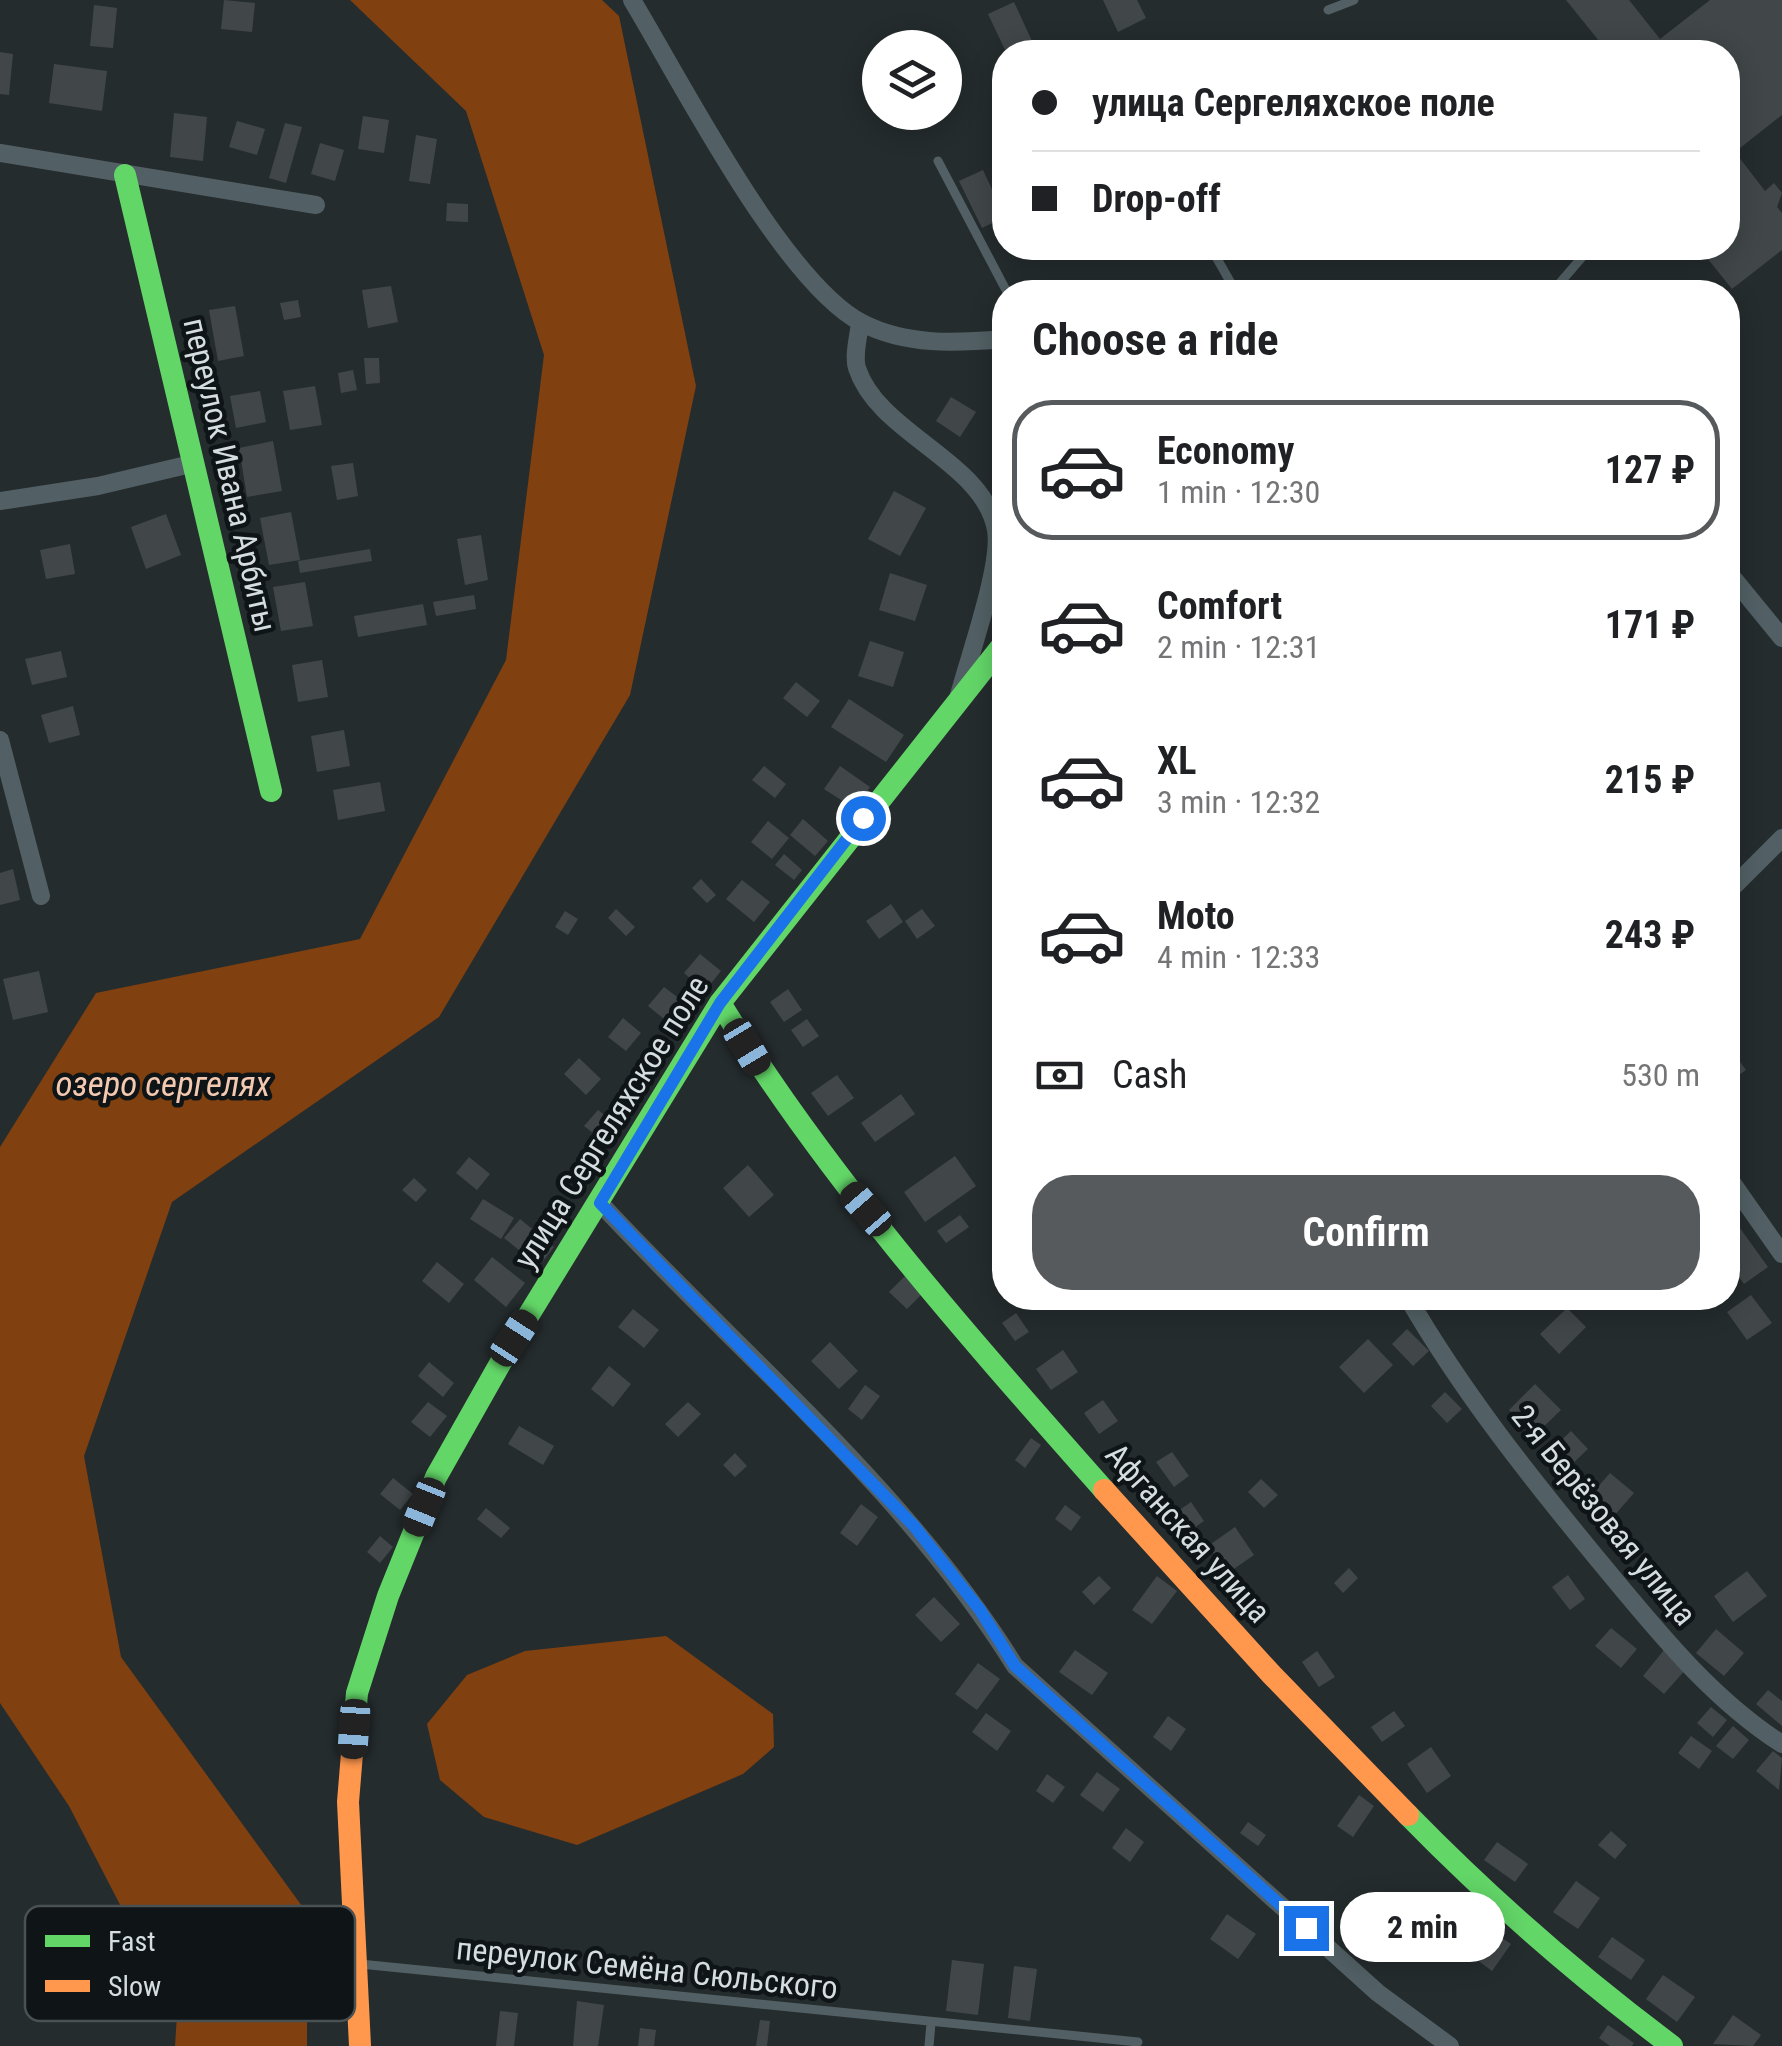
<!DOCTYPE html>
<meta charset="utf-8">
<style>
body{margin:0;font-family:"Roboto Condensed",sans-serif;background:#f2f2f2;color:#202124;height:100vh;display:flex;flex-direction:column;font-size:38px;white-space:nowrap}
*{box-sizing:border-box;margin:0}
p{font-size:32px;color:#757577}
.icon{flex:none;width:55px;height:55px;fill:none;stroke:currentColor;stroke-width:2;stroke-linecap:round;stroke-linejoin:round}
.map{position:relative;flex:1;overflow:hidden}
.drawer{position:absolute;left:992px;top:280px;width:748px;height:1030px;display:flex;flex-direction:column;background:#fff;border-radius:40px;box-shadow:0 5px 25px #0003}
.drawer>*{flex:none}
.hud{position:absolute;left:992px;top:40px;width:748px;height:220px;border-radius:40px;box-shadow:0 5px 25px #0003;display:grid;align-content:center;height:220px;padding:0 40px;background:#fff}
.buttons{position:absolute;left:862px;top:30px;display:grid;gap:20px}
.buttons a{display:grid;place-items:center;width:100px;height:100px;border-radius:50%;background:#fff;box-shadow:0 5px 25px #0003;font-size:50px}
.end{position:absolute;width:45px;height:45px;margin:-22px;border:12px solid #1a73e8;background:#fff;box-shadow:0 0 0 5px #fff}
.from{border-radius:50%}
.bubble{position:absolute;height:70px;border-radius:35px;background:#fff;box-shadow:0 5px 25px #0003;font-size:32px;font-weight:700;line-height:70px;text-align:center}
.car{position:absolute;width:30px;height:60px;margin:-30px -15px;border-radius:12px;box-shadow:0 0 8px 2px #0007;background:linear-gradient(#222 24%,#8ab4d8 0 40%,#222 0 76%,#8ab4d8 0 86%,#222 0)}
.hud b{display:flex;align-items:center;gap:35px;height:95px;font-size:38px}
.hud b+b{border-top:2px solid #e0e0e0}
.hud i{width:25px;height:25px;background:#202124}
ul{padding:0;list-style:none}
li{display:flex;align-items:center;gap:30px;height:140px;margin:0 20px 15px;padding:0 20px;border:5px solid transparent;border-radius:40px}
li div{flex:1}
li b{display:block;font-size:38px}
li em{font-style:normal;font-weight:700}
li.selected{border-color:#565a5d}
li>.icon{width:90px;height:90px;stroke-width:1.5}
h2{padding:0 40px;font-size:45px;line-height:120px}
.pay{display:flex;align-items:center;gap:25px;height:110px;padding:0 40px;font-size:38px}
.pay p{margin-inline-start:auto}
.cta{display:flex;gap:20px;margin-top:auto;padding:20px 40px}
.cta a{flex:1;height:115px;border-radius:40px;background:#565a5d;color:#fff;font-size:40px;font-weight:700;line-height:115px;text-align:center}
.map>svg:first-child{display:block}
.water{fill:#81400f}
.building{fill:#414749}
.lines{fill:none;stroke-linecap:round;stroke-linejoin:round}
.lane{stroke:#526065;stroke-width:9}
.street{stroke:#526065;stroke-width:18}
.fast{stroke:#63d668;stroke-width:22}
.slow{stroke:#ff974d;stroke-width:22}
.route{stroke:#1a73e8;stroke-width:12}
.labels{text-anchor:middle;stroke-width:9;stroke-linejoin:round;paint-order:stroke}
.street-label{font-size:32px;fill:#d5dde0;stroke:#0f1517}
.water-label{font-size:35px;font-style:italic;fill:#f4c9b1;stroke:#0f1517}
.key{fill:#0f1517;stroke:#4a5153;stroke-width:2.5}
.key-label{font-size:28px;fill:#d5dde0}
</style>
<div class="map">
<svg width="1782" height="2046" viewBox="0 0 1782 2046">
<rect width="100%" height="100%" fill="#252c2e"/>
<path class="water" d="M 350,0 L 602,0 L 619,16 L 696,386 L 630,695 L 439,1017 L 172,1202 L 84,1456 L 121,1657 L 307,1913 L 307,2046 L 175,2046 L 177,2015 L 69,1806 L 0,1703 L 0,1147 L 96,993 L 360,939 L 506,660 L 544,355 L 466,111 Z
M 666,1636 L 773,1714 L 774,1747 L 743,1774 L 577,1845 L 484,1817 L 440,1780 L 427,1724 L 467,1675 L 525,1651 Z"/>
<path class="building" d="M 224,0 L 255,3 L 252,32 L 221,29 Z
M 1103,0 L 1137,0 L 1146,18 L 1118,32 Z
M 1566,0 L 1629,0 L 1660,39 L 1710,0 L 1782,0 L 1782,115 L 1735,152 L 1765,191 L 1774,183 L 1782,193 L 1777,207 L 1782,213 L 1782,250 L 1732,289 L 1699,248 L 1728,248 L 1728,52 L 1608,52 Z
M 1014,2 L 1037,52 L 1006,52 L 988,14 Z
M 94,5 L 117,8 L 113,48 L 90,46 Z
M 0,52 L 13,54 L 9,95 L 0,94 Z
M 54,64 L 107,71 L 102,111 L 49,103 Z
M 174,113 L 207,117 L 203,161 L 170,157 Z
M 363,116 L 389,120 L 384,153 L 358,149 Z
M 237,121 L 265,129 L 257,155 L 229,147 Z
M 285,123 L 302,127 L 286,183 L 269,178 Z
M 416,135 L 437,139 L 430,184 L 409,181 Z
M 320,143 L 344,150 L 335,181 L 311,174 Z
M 983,170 L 1005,217 L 982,228 L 959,181 Z
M 447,203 L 468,204 L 468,222 L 446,221 Z
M 391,286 L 398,322 L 368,328 L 362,290 Z
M 298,300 L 301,317 L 284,320 L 280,303 Z
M 235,306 L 244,356 L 218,361 L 209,310 Z
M 364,358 L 379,358 L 380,383 L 366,384 Z
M 353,370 L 357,390 L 341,393 L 338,373 Z
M 315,386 L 322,425 L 290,430 L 283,391 Z
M 260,391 L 266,422 L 236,428 L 230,396 Z
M 951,397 L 976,412 L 960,437 L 936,421 Z
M 273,441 L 282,491 L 247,497 L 239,448 Z
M 353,463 L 358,496 L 337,500 L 331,466 Z
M 894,491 L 926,508 L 900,556 L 868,539 Z
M 291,512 L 300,560 L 269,565 L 260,518 Z
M 166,514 L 181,555 L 146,569 L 131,527 Z
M 481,535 L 488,580 L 465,585 L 457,539 Z
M 70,544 L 75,574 L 46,579 L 40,550 Z
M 370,549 L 372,561 L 300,573 L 298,561 Z
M 890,573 L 927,585 L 915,621 L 879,610 Z
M 305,582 L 313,626 L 281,631 L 273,587 Z
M 474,595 L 476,609 L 436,616 L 433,602 Z
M 423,604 L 427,625 L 358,637 L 354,616 Z
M 870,641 L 904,652 L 893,687 L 858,676 Z
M 61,651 L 67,677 L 32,685 L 25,659 Z
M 322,660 L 328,697 L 298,702 L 292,665 Z
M 796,682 L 820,701 L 807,717 L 783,698 Z
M 849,699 L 904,735 L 886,762 L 831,727 Z
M 73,706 L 80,735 L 49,743 L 41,715 Z
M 344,730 L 350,766 L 317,772 L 311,736 Z
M 764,766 L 786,784 L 775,798 L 752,780 Z
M 840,766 L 870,787 L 855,809 L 824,789 Z
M 380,782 L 385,811 L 338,820 L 333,790 Z
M 803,819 L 828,841 L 815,856 L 790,835 Z
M 768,821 L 789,838 L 772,859 L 751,842 Z
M 784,854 L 802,870 L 794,880 L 775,865 Z
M 13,869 L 20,900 L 0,905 L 0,873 Z
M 701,879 L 716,895 L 707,903 L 692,888 Z
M 742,880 L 770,902 L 754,922 L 726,899 Z
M 891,904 L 903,922 L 879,939 L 866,921 Z
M 616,909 L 635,927 L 626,936 L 608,918 Z
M 922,909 L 935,926 L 917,939 L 905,921 Z
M 565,911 L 578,919 L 568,935 L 555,927 Z
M 700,954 L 721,971 L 705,991 L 684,973 Z
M 39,971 L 48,1012 L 13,1020 L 3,979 Z
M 664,987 L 685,1003 L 669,1023 L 648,1006 Z
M 788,989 L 802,1010 L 784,1022 L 770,1002 Z
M 623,1018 L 641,1033 L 626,1051 L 608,1037 Z
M 807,1019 L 819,1036 L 803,1047 L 791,1030 Z
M 1728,1045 L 1746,1070 L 1728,1083 Z
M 579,1058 L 601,1079 L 586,1095 L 564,1074 Z
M 837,1075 L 854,1098 L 828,1116 L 811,1093 Z
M 901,1094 L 915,1114 L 875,1142 L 861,1123 Z
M 598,1110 L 615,1124 L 602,1140 L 584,1126 Z
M 955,1156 L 976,1186 L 925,1222 L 904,1192 Z
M 469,1157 L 490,1174 L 477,1190 L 456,1173 Z
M 748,1165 L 774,1195 L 749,1217 L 723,1188 Z
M 414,1178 L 427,1190 L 416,1202 L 402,1190 Z
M 483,1199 L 514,1218 L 501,1239 L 470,1219 Z
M 960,1215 L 969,1227 L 946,1243 L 937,1231 Z
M 520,1219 L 554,1247 L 539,1266 L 504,1238 Z
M 1737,1224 L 1768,1267 L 1744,1284 L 1728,1261 L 1728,1231 Z
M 492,1257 L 525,1283 L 506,1307 L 474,1280 Z
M 437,1262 L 464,1284 L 449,1303 L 422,1281 Z
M 905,1276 L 922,1294 L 907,1309 L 889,1292 Z
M 1751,1295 L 1772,1323 L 1747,1340 L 1727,1312 Z
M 1567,1308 L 1586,1327 L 1559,1354 L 1540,1334 Z
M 633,1309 L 659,1330 L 644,1348 L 618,1327 Z
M 1016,1313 L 1029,1332 L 1015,1341 L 1002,1323 Z
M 1407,1329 L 1429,1351 L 1413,1366 L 1392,1344 Z
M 1368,1339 L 1393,1365 L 1364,1393 L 1339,1367 Z
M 830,1342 L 858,1371 L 839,1389 L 811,1361 Z
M 1063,1350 L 1078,1372 L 1051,1390 L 1036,1369 Z
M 429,1362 L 454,1383 L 443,1397 L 418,1376 Z
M 609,1366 L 631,1384 L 613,1407 L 591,1389 Z
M 1535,1384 L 1561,1410 L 1534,1436 L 1509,1410 Z
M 865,1385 L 880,1396 L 862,1420 L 848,1409 Z
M 1445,1392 L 1462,1409 L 1447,1423 L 1431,1406 Z
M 1103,1400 L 1118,1421 L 1099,1434 L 1084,1413 Z
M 428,1402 L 447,1416 L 430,1437 L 411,1422 Z
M 688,1402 L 701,1414 L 678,1437 L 665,1424 Z
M 519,1426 L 554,1446 L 543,1465 L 508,1444 Z
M 1571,1431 L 1588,1449 L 1566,1470 L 1548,1453 Z
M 1031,1438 L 1041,1445 L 1025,1468 L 1015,1460 Z
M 1172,1452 L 1189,1476 L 1174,1487 L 1156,1462 Z
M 735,1453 L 747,1466 L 735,1477 L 723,1465 Z
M 1610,1473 L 1634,1493 L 1613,1517 L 1589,1497 Z
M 393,1478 L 413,1494 L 400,1510 L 380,1494 Z
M 1261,1479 L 1278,1495 L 1264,1508 L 1248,1492 Z
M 1191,1502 L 1204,1521 L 1178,1539 L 1165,1520 Z
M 861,1504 L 878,1517 L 857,1546 L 840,1533 Z
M 1065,1505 L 1081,1517 L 1071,1531 L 1055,1519 Z
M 486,1508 L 510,1528 L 501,1538 L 477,1519 Z
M 1235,1527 L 1254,1555 L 1228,1573 L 1208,1546 Z
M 380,1536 L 393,1547 L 380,1563 L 367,1552 Z
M 1349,1568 L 1358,1578 L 1343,1593 L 1334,1583 Z
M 1747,1571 L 1767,1596 L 1733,1622 L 1714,1596 Z
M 1568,1575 L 1585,1599 L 1570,1610 L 1552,1587 Z
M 1099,1576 L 1111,1588 L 1094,1605 L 1082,1592 Z
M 1157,1576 L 1177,1591 L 1152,1624 L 1132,1610 Z
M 934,1597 L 960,1624 L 941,1642 L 915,1615 Z
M 1611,1628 L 1637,1649 L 1621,1668 L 1595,1646 Z
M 1716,1629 L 1744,1653 L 1724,1676 L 1696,1653 Z
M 1075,1650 L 1108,1673 L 1092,1695 L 1059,1672 Z
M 1664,1650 L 1686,1669 L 1664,1694 L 1643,1676 Z
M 1317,1651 L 1335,1677 L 1319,1687 L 1302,1662 Z
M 978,1663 L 1000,1679 L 977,1710 L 955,1694 Z
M 1768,1690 L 1782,1701 L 1782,1726 L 1756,1704 Z
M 1711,1707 L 1727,1720 L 1713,1737 L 1697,1723 Z
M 1394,1711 L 1405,1726 L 1382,1742 L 1371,1727 Z
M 986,1713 L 1011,1731 L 997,1751 L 972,1732 Z
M 1168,1716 L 1186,1729 L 1171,1751 L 1153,1737 Z
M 1733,1726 L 1749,1740 L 1733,1759 L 1716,1746 Z
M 1691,1736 L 1712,1751 L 1699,1769 L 1678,1753 Z
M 1431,1747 L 1451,1776 L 1427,1793 L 1407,1764 Z
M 1773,1751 L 1782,1758 L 1779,1790 L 1756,1771 Z
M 1097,1772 L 1120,1789 L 1103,1812 L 1080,1795 Z
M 1047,1774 L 1065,1787 L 1053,1803 L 1036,1791 Z
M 1359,1795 L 1374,1806 L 1353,1837 L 1337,1826 Z
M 1248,1822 L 1266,1835 L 1258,1846 L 1240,1833 Z
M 1126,1828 L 1144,1842 L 1130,1862 L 1112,1848 Z
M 1611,1831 L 1627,1845 L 1615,1859 L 1598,1845 Z
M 1497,1842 L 1528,1864 L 1515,1882 L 1484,1860 Z
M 1576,1881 L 1600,1898 L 1578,1929 L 1553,1912 Z
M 1227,1914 L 1256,1934 L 1238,1959 L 1210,1939 Z
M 1487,1928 L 1511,1944 L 1492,1971 L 1469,1954 Z
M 1612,1937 L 1645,1960 L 1631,1980 L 1598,1957 Z
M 952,1960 L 984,1964 L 978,2015 L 946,2011 Z
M 1014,1966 L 1037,1969 L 1030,2021 L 1008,2018 Z
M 1663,1975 L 1695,1997 L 1677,2022 L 1646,1999 Z
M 577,2001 L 604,2005 L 598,2046 L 573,2046 Z
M 500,2011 L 518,2013 L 514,2046 L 496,2046 Z
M 1733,2015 L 1761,2035 L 1753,2046 L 1713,2044 Z
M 760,2020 L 770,2021 L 767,2046 L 756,2046 Z
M 1608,2025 L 1634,2043 L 1632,2046 L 1610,2046 L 1599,2038 Z
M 640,2028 L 656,2030 L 654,2046 L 638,2046 Z"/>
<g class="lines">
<path class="lane" d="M 1328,10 L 1354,0
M 938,161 L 1007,292
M 1211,248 L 1236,292
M 1552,292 L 1590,248
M 360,1964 L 1138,2042
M 929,2046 L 931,2023"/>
<path class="street" d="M 632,0 C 681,81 783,282 862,323 C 907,346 956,343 1005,339
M 0,153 L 316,205
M 860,322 C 859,335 853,356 857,368 C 878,434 984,461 996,530 C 1002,565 969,657 959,695
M 0,501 L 98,486 L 195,463
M 1728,572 L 1782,638
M 0,740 L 41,896
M 1728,892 L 1782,838
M 1728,1177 L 1782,1254
M 600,1203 C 740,1354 906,1490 1015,1666 L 1378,1993 L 1450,2046
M 1408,1298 C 1463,1393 1530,1477 1600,1562 C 1655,1628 1709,1697 1782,1744"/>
<path class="fast" d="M 125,175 L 271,791
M 720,1003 C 828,1179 968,1336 1104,1490
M 354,1729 L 357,1693 L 388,1596 L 436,1477 L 514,1339 L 720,1003 L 1005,642
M 1408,1815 C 1491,1900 1577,1975 1672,2046"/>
<path class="slow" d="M 1104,1490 L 1272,1675 L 1408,1815
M 354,1729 L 348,1802 L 360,2046"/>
</g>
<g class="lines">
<path class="route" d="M 863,818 L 720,1003 L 600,1203 L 914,1526 L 980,1610 L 1015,1666 L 1306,1928"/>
</g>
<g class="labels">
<g class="street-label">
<text transform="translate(230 475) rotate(77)" y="11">переулок Ивана Арбиты</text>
<text transform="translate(611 1122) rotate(-58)" y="11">улица Сергеляхское поле</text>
<text transform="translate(1604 1515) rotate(51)" y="11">2-я Берёзовая улица</text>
<text transform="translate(1188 1533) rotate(48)" y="11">Афганская улица</text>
<text transform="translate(647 1968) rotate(6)" y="11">переулок Семёна Сюльского</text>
</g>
<g class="water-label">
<text x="163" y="1096">озеро сергелях</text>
</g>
</g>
<rect x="25" y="1906" width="330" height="115" rx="15" class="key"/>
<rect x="45" y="1935" width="45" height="12" fill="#63d668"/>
<rect x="45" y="1980" width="45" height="12" fill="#ff974d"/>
<g class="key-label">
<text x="108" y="1951">Fast</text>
<text x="108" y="1996">Slow</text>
</g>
</svg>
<div class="buttons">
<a><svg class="icon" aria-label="layers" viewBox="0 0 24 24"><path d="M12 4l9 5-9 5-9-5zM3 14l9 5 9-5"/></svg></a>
</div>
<i class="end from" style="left:863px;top:818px"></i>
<i class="end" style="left:1306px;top:1928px"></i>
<div class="bubble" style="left:1340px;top:1892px;width:165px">2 min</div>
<i class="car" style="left:747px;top:1047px;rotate:149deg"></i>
<i class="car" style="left:866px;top:1209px;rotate:319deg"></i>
<i class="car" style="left:514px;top:1338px;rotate:33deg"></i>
<i class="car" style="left:424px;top:1507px;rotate:202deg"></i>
<i class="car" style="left:354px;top:1729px;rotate:184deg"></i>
<div class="hud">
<b><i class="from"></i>улица Сергеляхское поле</b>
<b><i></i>Drop-off</b>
</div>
<section class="drawer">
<h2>Choose a ride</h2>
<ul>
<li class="selected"><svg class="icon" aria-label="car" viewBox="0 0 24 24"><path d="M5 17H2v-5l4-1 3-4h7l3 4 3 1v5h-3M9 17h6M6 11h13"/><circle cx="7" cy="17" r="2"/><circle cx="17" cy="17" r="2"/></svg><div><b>Economy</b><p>1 min · 12:30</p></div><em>127 ₽</em></li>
<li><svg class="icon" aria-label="car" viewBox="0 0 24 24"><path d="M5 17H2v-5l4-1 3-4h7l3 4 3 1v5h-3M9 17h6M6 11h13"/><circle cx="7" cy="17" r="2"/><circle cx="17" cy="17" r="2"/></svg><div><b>Comfort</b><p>2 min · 12:31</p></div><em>171 ₽</em></li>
<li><svg class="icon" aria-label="car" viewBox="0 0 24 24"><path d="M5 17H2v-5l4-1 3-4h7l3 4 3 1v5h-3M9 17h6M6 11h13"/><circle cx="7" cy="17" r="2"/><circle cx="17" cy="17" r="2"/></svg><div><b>XL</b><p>3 min · 12:32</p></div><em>215 ₽</em></li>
<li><svg class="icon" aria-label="car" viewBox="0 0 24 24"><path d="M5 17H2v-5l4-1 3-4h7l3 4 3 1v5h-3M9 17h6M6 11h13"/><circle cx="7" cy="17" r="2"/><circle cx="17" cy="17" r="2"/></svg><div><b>Moto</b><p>4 min · 12:33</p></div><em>243 ₽</em></li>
</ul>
<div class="pay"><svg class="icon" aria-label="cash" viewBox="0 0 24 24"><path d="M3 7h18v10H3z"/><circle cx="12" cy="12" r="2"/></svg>Cash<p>530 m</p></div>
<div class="cta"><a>Confirm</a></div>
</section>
</div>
